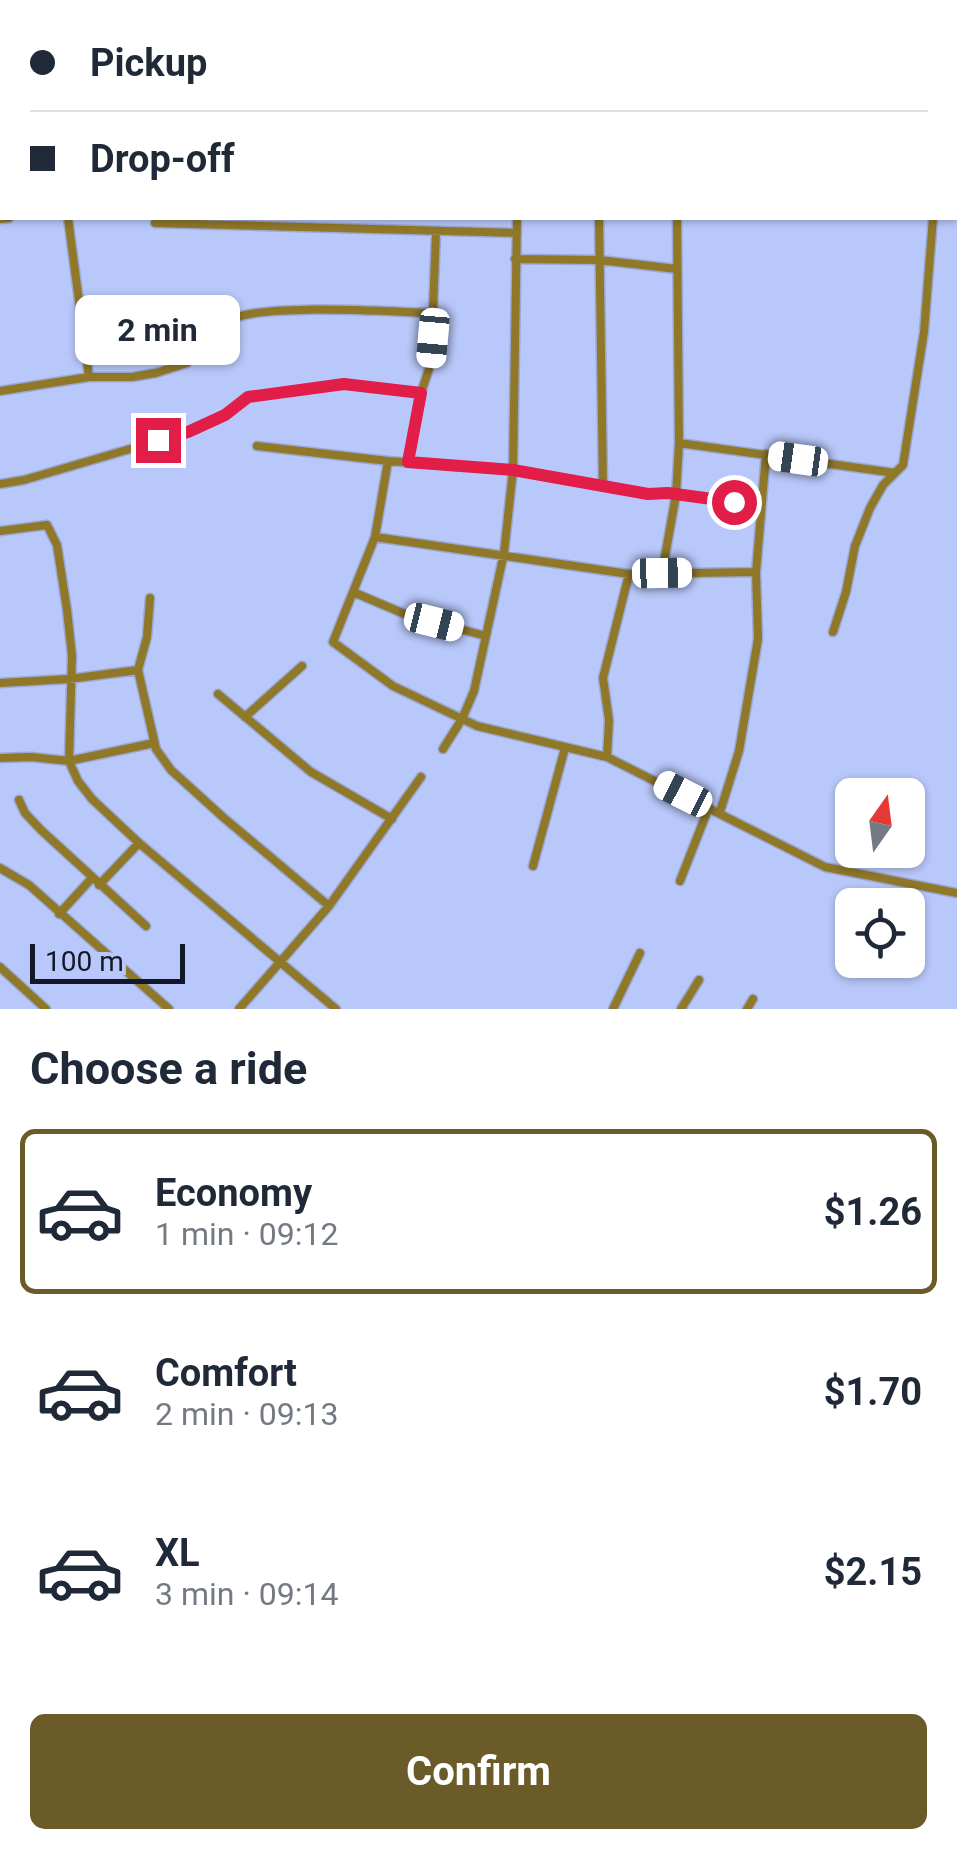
<!DOCTYPE html>
<meta charset="utf-8">
<style>
body{margin:0;font-family:Roboto,sans-serif;background:#f6f6f7;color:#1f2937;height:100vh;display:flex;flex-direction:column;font-size:38px;white-space:nowrap}
*{box-sizing:border-box;margin:0}
p{font-size:32px;color:#747a83}
.icon{flex:none;width:55px;height:55px;fill:none;stroke:currentColor;stroke-width:2;stroke-linecap:round;stroke-linejoin:round}
.map{position:relative;height:1009px;overflow:hidden}
.panel{display:flex;flex-direction:column;background:#fff;flex:1}
.panel>*{flex:none}
.guide{position:absolute;left:0px;top:0px;width:958px;height:220px;box-shadow:0 2px 8px #0004;display:grid;align-content:center;height:220px;padding:0 30px;background:#fff}
.needle{width:65px;rotate:14deg}
.fabs{position:absolute;left:835px;top:778px;display:grid;gap:20px}
.fabs a{display:grid;place-items:center;width:90px;height:90px;border-radius:15px;background:#fff;box-shadow:0 2px 8px #0004;font-size:50px}
.scale{position:absolute;left:30px;bottom:25px;width:155px;box-sizing:border-box;padding-left:10px;border:5px solid #131729;border-top:0;font-size:28px;line-height:35px;white-space:nowrap;color:#131729;-webkit-text-stroke:8px #b9c8fa;paint-order:stroke}
.end{position:absolute;width:45px;height:45px;margin:-22px;border:12px solid #e11d48;background:#fff;box-shadow:0 0 0 5px #fff}
.from{border-radius:50%}
.bubble{position:absolute;height:70px;border-radius:15px;background:#fff;box-shadow:0 2px 8px #0004;font-size:32px;font-weight:700;line-height:70px;text-align:center}
.car{position:absolute;width:30px;height:60px;margin:-30px -15px;border-radius:12px;box-shadow:0 0 8px 2px #0007;background:linear-gradient(#fff 24%,#345 0 40%,#fff 0 76%,#345 0 86%,#fff 0)}
.guide b{display:flex;align-items:center;gap:35px;height:95px;font-size:38px}
.guide b+b{border-top:2px solid #e0e1e3}
.guide i{width:25px;height:25px;background:#1f2937}
ul{padding:0;list-style:none}
li{display:flex;align-items:center;gap:30px;height:165px;margin:0 20px 15px;padding:0 10px;border:5px solid transparent;border-radius:15px}
li div{flex:1}
li b{display:block;font-size:38px}
li em{font-style:normal;font-weight:700}
li.selected{border-color:#6b5b28}
li>.icon{width:90px;height:90px;stroke-width:1.5}
h2{padding:0 30px;font-size:45px;line-height:120px}
.primary-button{display:flex;gap:20px;margin-top:auto;padding:20px 30px}
.primary-button a{flex:1;height:115px;border-radius:15px;background:#6b5b28;color:#fff;font-size:40px;font-weight:700;line-height:115px;text-align:center}
.map>svg:first-child{display:block}
.lines{fill:none;stroke-linecap:round;stroke-linejoin:round}
.street-casing{stroke:#9ba8d4;stroke-width:11}
.street{stroke:#907829;stroke-width:8}
.route{stroke:#e11d48;stroke-width:12}
</style>
<div class="map">
<svg width="957" height="1009" viewBox="0 0 957 1009">
<rect width="100%" height="100%" fill="#b9c8fa"/>
<g class="lines">
<g class="street-casing">
<path id="street" d="M 511,0 L 511,2
M 757,0 L 757,2
M 601,2 L 601,0
M 682,2 L 682,0
M 835,2 L 835,0
M 939,2 L 939,0
M 0,50 L 2,48
M 955,88 L 957,88
M 0,154 L 2,154
M 68,218 L 89,377
M 599,218 L 603,486
M 0,219 L 9,218
M 155,223 L 517,233
M 515,259 L 599,260 L 677,269
M 0,391 L 89,377 L 132,377 L 156,373 L 187,363 L 232,319 C 266,303 392,312 435,313
M 679,443 L 895,473
M 257,446 L 388,461 L 513,470 L 648,494 L 668,493 L 761,504
M 388,461 L 375,537 L 333,642 L 393,686 L 477,726 L 607,757 L 825,867 L 957,893
M 408,461 L 421,393 L 431,363 L 436,232
M 0,484 L 24,480 L 188,432 L 225,415 L 249,397 L 343,384 L 421,393
M 0,531 L 47,525 L 57,545 L 67,610 L 72,656 L 69,761 L 78,781 L 92,799 L 139,843 L 336,1009
M 375,537 L 629,574 L 756,572
M 662,573 L 676,495 L 679,443 L 677,218
M 353,592 L 407,615 L 486,636
M 150,598 L 147,637 L 138,670 L 156,749 L 171,770 L 224,818 L 329,906
M 833,632 L 846,592 L 855,546 L 870,508 L 883,485 L 903,465 L 924,332 L 933,218
M 0,683 L 69,679 L 138,670
M 218,694 L 311,772 L 392,819
M 245,717 L 302,666
M 443,749 L 462,719 L 474,691 L 504,553 L 513,470 L 517,218
M 607,757 L 609,720 L 603,678 L 629,574
M 0,758 L 31,757 L 69,761 L 154,743
M 19,800 L 25,813 L 41,830 L 146,926
M 720,812 L 739,751 L 758,639 L 756,572 L 766,454
M 533,866 L 565,748
M 0,868 L 29,885 L 169,1009
M 680,881 L 709,807
M 99,885 L 139,843
M 59,914 L 92,878
M 0,967 L 46,1009
M 239,1009 L 329,906 L 421,777
M 613,1009 L 640,953
M 681,1009 L 699,980
M 747,1009 L 753,999"/>
</g>
<use href="#street" class="street"/>
</g>
<g class="lines">
<path class="route" d="M 158,440 L 188,432 L 225,415 L 248,397 L 344,384 L 421,393 L 408,462 L 513,470 L 648,494 L 668,493 L 734,502"/>
</g>
</svg>
<div class="fabs">
<a><svg class="needle" viewBox="-14 -14 28 28"><path d="M0-13l5 13h-10z" fill="#e53935"/><path d="M0 13l5-13h-10z" fill="#747a83"/></svg></a>
<a><svg class="icon" aria-label="locate" viewBox="0 0 24 24"><circle cx="12" cy="12" r="6"/><path d="M12 2v4M12 18v4M2 12h4M18 12h4"/></svg></a>
</div>
<div class="scale">100 m</div>
<i class="end from" style="left:734px;top:502px"></i>
<i class="end" style="left:158px;top:440px"></i>
<div class="bubble" style="left:75px;top:295px;width:165px">2 min</div>
<i class="car" style="left:433px;top:338px;rotate:185deg"></i>
<i class="car" style="left:798px;top:459px;rotate:278deg"></i>
<i class="car" style="left:662px;top:573px;rotate:89deg"></i>
<i class="car" style="left:434px;top:622px;rotate:104deg"></i>
<i class="car" style="left:683px;top:794px;rotate:297deg"></i>
<div class="guide">
<b><i class="from"></i>Pickup</b>
<b><i></i>Drop-off</b>
</div>
</div>
<section class="panel">
<h2>Choose a ride</h2>
<ul>
<li class="selected"><svg class="icon" aria-label="car" viewBox="0 0 24 24"><path d="M5 17H2v-5l4-1 3-4h7l3 4 3 1v5h-3M9 17h6M6 11h13"/><circle cx="7" cy="17" r="2"/><circle cx="17" cy="17" r="2"/></svg><div><b>Economy</b><p>1 min · 09:12</p></div><em>$1.26</em></li>
<li><svg class="icon" aria-label="car" viewBox="0 0 24 24"><path d="M5 17H2v-5l4-1 3-4h7l3 4 3 1v5h-3M9 17h6M6 11h13"/><circle cx="7" cy="17" r="2"/><circle cx="17" cy="17" r="2"/></svg><div><b>Comfort</b><p>2 min · 09:13</p></div><em>$1.70</em></li>
<li><svg class="icon" aria-label="car" viewBox="0 0 24 24"><path d="M5 17H2v-5l4-1 3-4h7l3 4 3 1v5h-3M9 17h6M6 11h13"/><circle cx="7" cy="17" r="2"/><circle cx="17" cy="17" r="2"/></svg><div><b>XL</b><p>3 min · 09:14</p></div><em>$2.15</em></li>
</ul>
<div class="primary-button"><a>Confirm</a></div>
</section>
